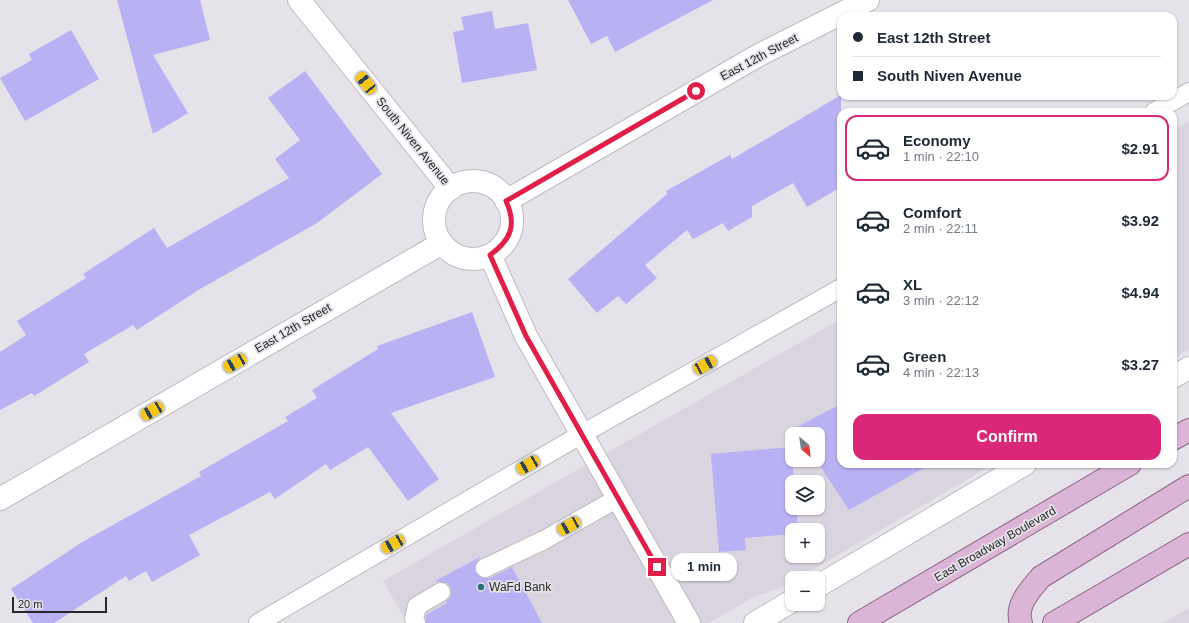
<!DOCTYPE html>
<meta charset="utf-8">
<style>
body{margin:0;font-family:Arial,sans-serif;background:#f6f6f7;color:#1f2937;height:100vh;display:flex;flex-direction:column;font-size:15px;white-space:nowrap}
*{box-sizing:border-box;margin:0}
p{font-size:13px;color:#747a83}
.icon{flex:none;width:22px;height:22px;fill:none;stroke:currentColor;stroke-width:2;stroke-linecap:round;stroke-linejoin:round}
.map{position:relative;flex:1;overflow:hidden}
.drawer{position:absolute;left:837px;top:108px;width:340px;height:360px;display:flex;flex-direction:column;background:#fff;border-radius:12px;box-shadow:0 1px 3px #0004}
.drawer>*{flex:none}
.top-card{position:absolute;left:837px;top:12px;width:340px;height:88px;border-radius:12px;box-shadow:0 1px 3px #0004;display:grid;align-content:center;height:88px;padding:0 16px;background:#fff}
.needle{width:26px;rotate:151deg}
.tools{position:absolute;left:785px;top:427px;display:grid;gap:8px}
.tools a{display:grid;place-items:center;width:40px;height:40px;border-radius:8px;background:#fff;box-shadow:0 1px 3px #0004;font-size:20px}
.scale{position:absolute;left:12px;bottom:10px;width:95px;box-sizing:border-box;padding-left:4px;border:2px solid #282729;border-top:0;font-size:11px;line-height:14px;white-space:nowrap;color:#282729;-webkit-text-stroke:3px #e6e2e9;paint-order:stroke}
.end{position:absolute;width:18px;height:18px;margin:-9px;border:5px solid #e11d48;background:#fff;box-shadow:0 0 0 2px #fff}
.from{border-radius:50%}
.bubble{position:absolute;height:28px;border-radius:12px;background:#fff;box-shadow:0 1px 3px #0004;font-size:13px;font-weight:700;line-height:28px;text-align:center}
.car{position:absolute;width:12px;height:24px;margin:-12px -6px;border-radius:5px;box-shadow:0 0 3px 1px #0007;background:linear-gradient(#f5c518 24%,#345 0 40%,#f5c518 0 76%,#345 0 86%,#f5c518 0)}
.top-card b{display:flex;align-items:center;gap:14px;height:38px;font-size:15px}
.top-card b+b{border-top:1px solid #e0e1e3}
.top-card i{width:10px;height:10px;background:#1f2937}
ul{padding:7px 0 0;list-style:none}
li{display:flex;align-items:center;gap:12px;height:66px;margin:0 8px 6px;padding:0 8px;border:2px solid transparent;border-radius:12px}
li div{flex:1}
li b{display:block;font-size:15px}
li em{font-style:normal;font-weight:700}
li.active{border-color:#db2777}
li>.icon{width:36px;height:36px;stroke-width:1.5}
.button{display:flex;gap:8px;margin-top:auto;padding:8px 16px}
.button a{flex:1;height:46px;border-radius:12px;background:#db2777;color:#fff;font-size:16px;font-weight:700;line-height:46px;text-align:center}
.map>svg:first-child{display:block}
.built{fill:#dad3e0;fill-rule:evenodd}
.building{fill:#b8b2f4}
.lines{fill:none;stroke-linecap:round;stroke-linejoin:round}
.lane-casing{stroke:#bdbac0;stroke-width:20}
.street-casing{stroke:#bdbac0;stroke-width:24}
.primary-casing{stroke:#8d6387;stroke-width:24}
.lane{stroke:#fff;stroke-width:18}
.street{stroke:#fff;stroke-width:22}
.primary{stroke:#dbb5d6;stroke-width:22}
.route{stroke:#e11d48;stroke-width:5}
.poi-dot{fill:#287277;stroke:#e6e2e9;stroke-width:1.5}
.labels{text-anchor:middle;stroke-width:3.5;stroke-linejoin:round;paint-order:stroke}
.street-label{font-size:12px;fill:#282729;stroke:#e6e2e9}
.poi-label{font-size:12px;fill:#282729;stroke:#e6e2e9;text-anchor:start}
</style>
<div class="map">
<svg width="1189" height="623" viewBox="0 0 1189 623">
<rect width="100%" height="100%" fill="#e6e2e9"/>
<path class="built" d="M 1189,121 L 1189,349 L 1173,359 L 1173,130 Z
M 841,319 L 841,464 L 993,464 L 799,578 L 792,578 L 792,582 L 787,585 L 752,598 L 709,623 L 407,623 L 383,581 ZM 792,434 L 818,434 L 818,460 L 792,460 ZM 792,482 L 818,482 L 818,508 L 792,508 ZM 792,530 L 818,530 L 818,556 L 792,556 Z
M 1189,608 L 1189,623 L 1163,623 Z"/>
<path class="building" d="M 117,0 L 200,0 L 210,40 L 153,55 L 188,113 L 153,134 Z
M 568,0 L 713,0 L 615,52 L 607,36 L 591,44 Z
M 492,11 L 495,29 L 528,23 L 537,70 L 462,83 L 453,32 L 464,30 L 461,17 Z
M 71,30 L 99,79 L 25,121 L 0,78 L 32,60 L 29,54 Z
M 305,71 L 382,174 L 317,223 L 200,289 L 137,330 L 133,325 L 84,354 L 89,362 L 34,396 L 32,393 L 0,410 L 0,352 L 26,335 L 17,321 L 86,278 L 83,274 L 154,228 L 167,248 L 289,178 L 275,159 L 300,140 L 268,98 Z
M 841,95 L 841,187 L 807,207 L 793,183 L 752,206 L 752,217 L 728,231 L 723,223 L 693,239 L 687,230 L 645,265 L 657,278 L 626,304 L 618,296 L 597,313 L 568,279 L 667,194 L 666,191 L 730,155 L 732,159 Z
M 472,312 L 495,377 L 391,413 L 439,479 L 408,501 L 368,447 L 330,470 L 326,464 L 275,499 L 270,492 L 189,535 L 200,555 L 152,582 L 146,571 L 129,581 L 126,576 L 54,623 L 33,623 L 11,589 L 84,541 L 201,476 L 199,472 L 288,421 L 285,417 L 317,398 L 312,390 L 378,349 L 377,346 Z
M 841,404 L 841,464 L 931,464 L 849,510 L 816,460 L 818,460 L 818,434 L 800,434 L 795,428 Z
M 791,447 L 794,482 L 792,482 L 792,508 L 796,508 L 798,530 L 792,530 L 792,534 L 745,538 L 746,550 L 719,552 L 711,454 Z
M 480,557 L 475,567 L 475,572 L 484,578 L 490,578 L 512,567 L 542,623 L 426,623 L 426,615 L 447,603 L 446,601 L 450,598 L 451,592 L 450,587 L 447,583 L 435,581 Z"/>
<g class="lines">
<g class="lane-casing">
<path id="lane" d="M 1154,112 L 1189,92
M 485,568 L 544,540 L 618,498
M 258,623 L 582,434 L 841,288
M 416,623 L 414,619 L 417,606 L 441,592"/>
</g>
<g class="street-casing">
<path id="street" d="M 299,0 L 451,189
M434 220a39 39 0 1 1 78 0a39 39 0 1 1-78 0Z
M 506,201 L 759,55 L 868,0
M 490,255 L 526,336 L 689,623
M 1173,377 L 1189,368
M 0,499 L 442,243
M 818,586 L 1025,464
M 755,623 L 792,601"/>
</g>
<g class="primary-casing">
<path id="primary" d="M 1173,439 L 1189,430
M 859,623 L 1130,464
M 1021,623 C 1015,605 1030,590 1041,577 L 1189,486
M 1054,623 L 1189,544"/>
</g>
<use href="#lane" class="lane"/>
<use href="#street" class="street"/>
<use href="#primary" class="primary"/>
</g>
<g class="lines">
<path class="route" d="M 657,567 L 526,336 L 490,255 C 511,240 517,225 506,201 L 696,91"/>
</g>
<circle class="poi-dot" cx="481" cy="587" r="4"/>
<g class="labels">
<g class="street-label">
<text transform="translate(759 57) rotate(-28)" y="4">East 12th Street</text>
<text transform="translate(413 141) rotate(51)" y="4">South Niven Avenue</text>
<text transform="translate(293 328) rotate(-30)" y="4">East 12th Street</text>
<text transform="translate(995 544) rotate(-30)" y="4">East Broadway Boulevard</text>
</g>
<g class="poi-label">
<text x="489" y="591">WaFd Bank</text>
</g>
</g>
</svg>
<div class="tools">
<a><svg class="needle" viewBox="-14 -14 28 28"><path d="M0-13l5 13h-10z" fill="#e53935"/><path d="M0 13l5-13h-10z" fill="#747a83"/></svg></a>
<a><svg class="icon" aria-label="layers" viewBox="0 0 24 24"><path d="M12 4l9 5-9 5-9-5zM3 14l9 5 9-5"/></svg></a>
<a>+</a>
<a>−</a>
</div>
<div class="scale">20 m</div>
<i class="end from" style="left:696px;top:91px"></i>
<i class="end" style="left:657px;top:567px"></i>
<div class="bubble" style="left:671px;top:553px;width:66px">1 min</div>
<i class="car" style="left:366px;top:83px;rotate:321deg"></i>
<i class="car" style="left:235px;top:363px;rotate:240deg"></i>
<i class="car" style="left:705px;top:365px;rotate:61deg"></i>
<i class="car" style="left:152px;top:411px;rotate:240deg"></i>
<i class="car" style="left:528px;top:465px;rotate:240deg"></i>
<i class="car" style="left:569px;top:526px;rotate:241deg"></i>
<i class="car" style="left:393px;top:544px;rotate:240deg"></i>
<div class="top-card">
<b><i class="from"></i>East 12th Street</b>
<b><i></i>South Niven Avenue</b>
</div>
<section class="drawer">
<ul>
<li class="active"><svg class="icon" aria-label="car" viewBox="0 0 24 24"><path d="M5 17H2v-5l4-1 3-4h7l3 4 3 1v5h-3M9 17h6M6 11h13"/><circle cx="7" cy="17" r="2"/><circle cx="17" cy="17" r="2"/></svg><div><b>Economy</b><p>1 min · 22:10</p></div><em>$2.91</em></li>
<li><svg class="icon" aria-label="car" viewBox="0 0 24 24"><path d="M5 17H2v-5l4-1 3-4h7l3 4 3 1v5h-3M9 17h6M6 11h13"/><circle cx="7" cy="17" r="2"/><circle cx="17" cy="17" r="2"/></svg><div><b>Comfort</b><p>2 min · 22:11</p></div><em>$3.92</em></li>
<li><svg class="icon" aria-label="car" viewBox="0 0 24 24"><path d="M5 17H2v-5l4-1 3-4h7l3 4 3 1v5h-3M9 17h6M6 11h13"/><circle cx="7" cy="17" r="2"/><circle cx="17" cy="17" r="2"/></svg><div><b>XL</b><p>3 min · 22:12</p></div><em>$4.94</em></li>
<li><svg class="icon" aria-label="car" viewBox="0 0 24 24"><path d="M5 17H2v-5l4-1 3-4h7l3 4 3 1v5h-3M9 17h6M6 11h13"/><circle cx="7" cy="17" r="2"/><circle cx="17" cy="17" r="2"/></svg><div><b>Green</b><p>4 min · 22:13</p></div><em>$3.27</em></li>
</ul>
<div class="button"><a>Confirm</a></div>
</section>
</div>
